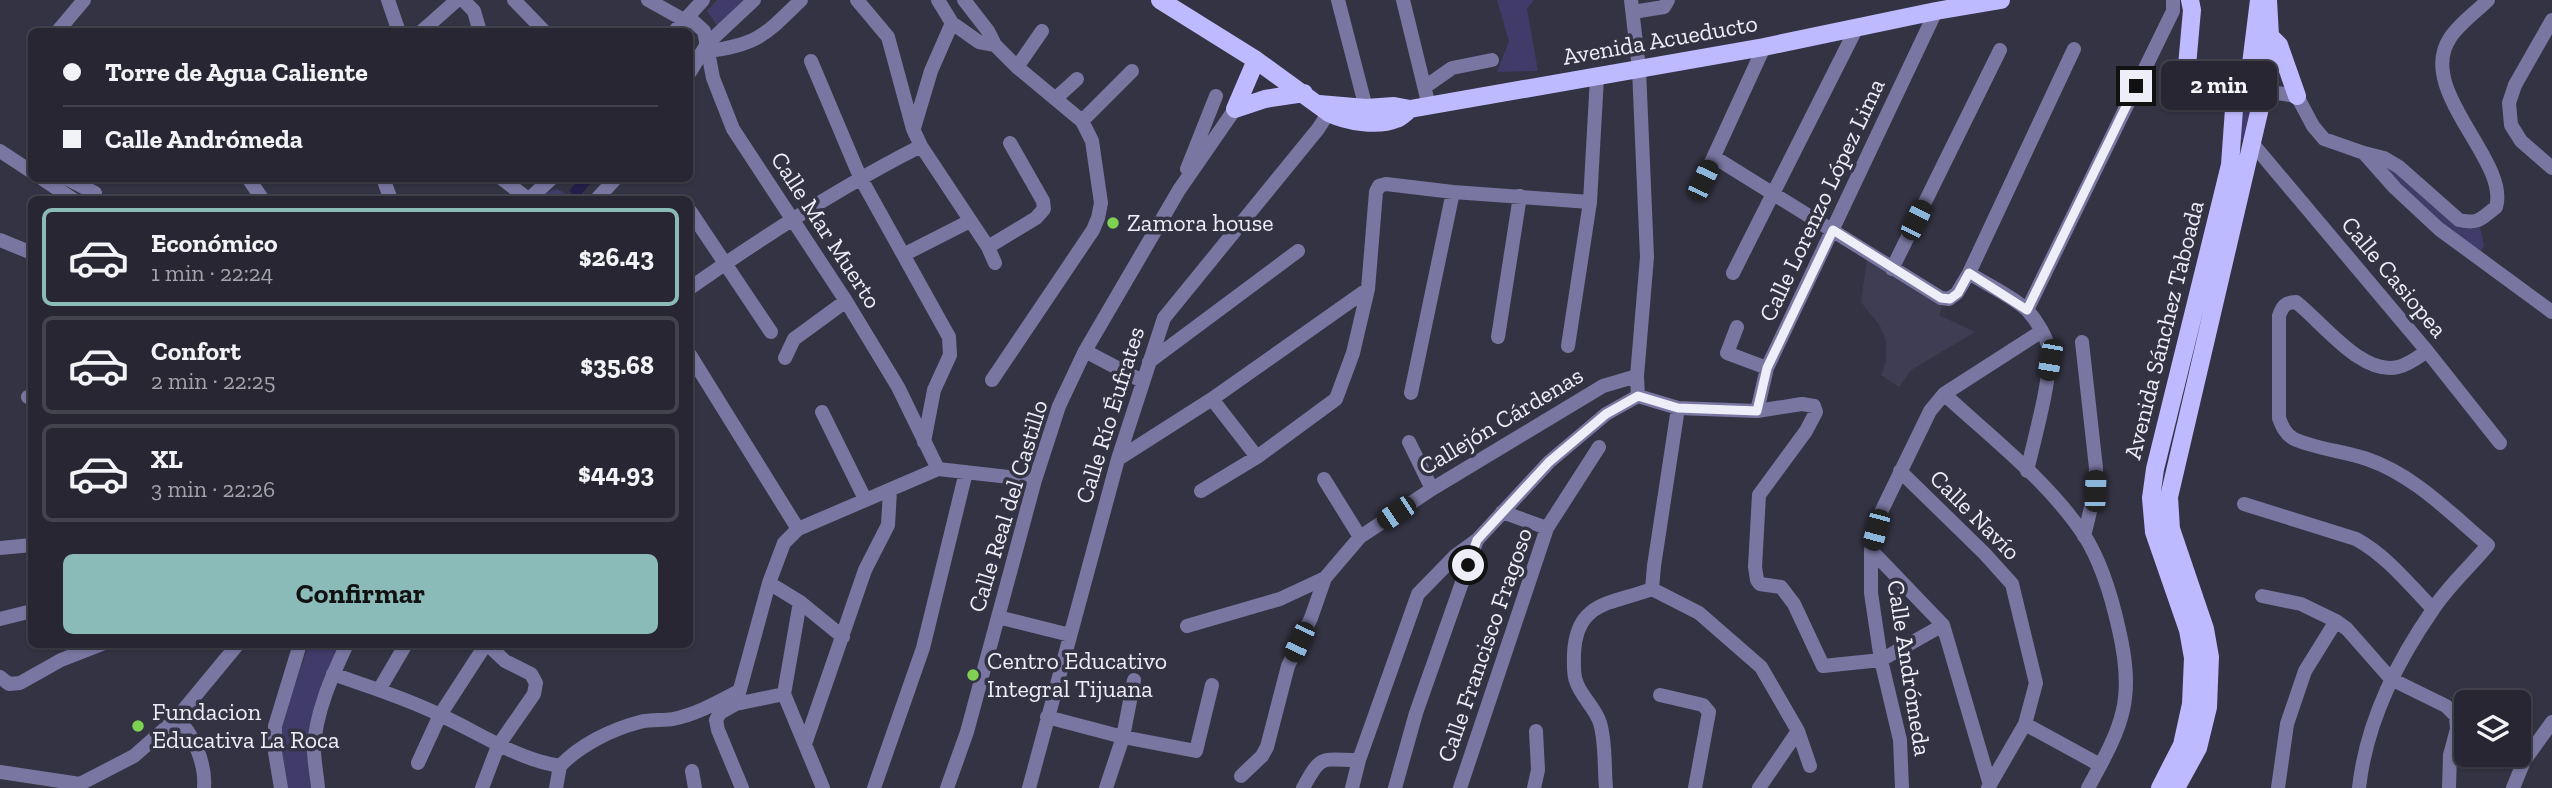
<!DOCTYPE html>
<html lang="es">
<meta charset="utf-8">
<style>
body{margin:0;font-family:"Zilla Slab",serif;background:#2f2e3a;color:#f1f3f6;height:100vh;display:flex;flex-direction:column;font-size:26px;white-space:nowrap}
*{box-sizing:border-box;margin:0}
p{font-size:23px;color:#a4a5ac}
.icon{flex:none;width:38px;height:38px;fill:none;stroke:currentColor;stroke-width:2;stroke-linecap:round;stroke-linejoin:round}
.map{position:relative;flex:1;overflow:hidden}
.details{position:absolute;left:28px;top:196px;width:665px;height:452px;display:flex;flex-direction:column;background:#272632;border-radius:10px;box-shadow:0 2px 5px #0004,0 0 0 2px #43434d}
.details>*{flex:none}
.hud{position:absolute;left:28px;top:28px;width:665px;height:154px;border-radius:10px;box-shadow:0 2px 5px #0004,0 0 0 2px #43434d;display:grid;align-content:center;height:154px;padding:0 35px;background:#272632}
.buttons{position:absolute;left:2454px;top:690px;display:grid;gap:14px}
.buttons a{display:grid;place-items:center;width:77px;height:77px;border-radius:10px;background:#272632;box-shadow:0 2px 5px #0004,0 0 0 2px #43434d;font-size:35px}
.end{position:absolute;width:32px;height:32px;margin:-16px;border:9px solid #eeeef9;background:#111;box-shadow:0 0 0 4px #111}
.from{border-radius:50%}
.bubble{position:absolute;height:49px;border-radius:10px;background:#272632;box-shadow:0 2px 5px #0004,0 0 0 2px #43434d;font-size:23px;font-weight:700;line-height:49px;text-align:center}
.car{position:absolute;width:21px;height:42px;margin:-21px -10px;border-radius:9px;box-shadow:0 0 5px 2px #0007;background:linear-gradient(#222 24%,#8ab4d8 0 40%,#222 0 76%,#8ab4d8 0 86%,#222 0)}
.hud b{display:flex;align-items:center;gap:24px;height:66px;font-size:26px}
.hud b+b{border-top:2px solid #43434d}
.hud i{width:18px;height:18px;background:#f1f3f6}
ul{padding:12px 0 0;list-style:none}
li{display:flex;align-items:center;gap:21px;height:98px;margin:0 14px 10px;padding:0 21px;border:4px solid #43434d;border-radius:10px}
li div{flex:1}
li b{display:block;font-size:26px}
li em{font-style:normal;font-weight:700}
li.on{border-color:#8bbbb9}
li>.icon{width:63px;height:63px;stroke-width:1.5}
.cta{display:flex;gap:14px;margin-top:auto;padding:14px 35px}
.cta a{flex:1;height:80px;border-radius:10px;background:#8bbbb9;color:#111;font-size:28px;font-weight:700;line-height:80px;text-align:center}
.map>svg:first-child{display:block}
.built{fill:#3e3d53}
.green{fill:#403b69}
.water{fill:#241e4b}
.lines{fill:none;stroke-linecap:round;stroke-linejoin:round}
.stream{stroke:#241e4b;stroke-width:2.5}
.minor{stroke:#7977a1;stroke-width:14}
.major{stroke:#bebaff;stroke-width:18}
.route{stroke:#eeeef9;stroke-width:9}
.poi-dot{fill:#7ed153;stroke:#343343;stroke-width:2.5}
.labels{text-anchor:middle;stroke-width:7;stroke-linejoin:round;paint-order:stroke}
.street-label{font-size:24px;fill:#eeeef9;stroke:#343343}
.poi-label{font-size:24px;fill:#eeeef9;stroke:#343343;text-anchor:start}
</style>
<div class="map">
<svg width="2552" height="788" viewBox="0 0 2552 788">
<rect width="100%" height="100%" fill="#343343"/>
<path class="built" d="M 1867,259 L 1942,307 L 1939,315 L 1975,332 L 1911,370 L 1899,387 L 1881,375 L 1886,362 L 1886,341 L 1880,326 L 1861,302 Z"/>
<path class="green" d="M 717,0 L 747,0 L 718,27 L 707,11 Z
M 1497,0 L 1534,0 L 1527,9 L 1538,71 L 1497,72 L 1509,41 Z
M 2248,97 L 2257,98 L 2246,141 L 2239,139 L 2234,129 Z
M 2383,166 L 2391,169 L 2457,227 L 2467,229 L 2480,227 L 2484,246 L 2479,254 L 2446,230 Z
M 557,189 L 575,199 L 538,200 L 542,194 Z
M 309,644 L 342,644 L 315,703 L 307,740 L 311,788 L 286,788 L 279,739 L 287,706 Z"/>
<path class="water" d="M 580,178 L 594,179 L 580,196 L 569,191 Z"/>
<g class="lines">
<path class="stream" d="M 567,200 L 574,192"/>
<path class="minor" d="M 388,0 L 399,32
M 463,0 L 474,11 L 480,32
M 514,0 L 545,32
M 648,0 L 684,20 L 694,22 L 704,31 L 713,78 L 733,129 L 846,301 L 898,387 L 938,469
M 857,0 L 888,37 L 913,129 L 921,146 L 988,247 L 995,263
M 938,0 L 952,23 L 979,42 L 995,45 L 1017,67 L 1082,121 L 1092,141 L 1101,203 L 1098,218 L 1093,230 L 992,380
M 964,0 L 988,31 L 995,45
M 1338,0 L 1366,108
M 1403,0 L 1429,106
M 1631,0 L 1639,69 L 1647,257 L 1637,376 L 1638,396 L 1678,408 L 1757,411 L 1802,404 L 1814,406 L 1816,412 L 1806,431 L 1759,495 L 1755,567 L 1757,580 L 1760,584 L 1781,587 L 1794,604 L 1823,666 L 1881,660 L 1943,625
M 1633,12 L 1664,7 L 1668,0
M 2552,20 L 2515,85 L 2509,103 L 2511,125 L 2521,141 L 2552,168
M 57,32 L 84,0
M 421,32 L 457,0
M 674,32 L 703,0
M 707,51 C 758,45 766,34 801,0
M 811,61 L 860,177 L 949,337 L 950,355 L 934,390 L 924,442
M 1017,67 L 1042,31
M 690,72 L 707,44 L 754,0
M 1425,87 L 1452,68 L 1492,60
M 2264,91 L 2297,96 L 2313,126 L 2324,139 L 2364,153 L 2395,188 L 2439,229 L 2552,312
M 1056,98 L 1077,79
M 1082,121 L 1132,71
M 914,128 L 931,71 L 952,23
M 2252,143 L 2427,351 L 2500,443
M 0,151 L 32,172
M 2364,153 L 2384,158 L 2399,167 L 2459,220 C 2478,225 2482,218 2496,207 C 2510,161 2415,90 2450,38 C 2459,24 2476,12 2488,0
M 1714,157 L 1941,298 L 1949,299 L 1957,293 L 1969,273 L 2074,49
M 1187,169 L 1216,96
M 41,178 L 74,200
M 66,178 L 95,193
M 248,178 L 263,200
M 383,178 L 391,200
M 501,178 L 528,199
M 1703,180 L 1764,47
M 528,200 L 552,178
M 596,200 L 616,178
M 690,211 L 771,332
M 0,240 L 32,253
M 988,247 L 1036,218 L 1044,209 L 1043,201 L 1010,143
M 905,254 L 970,221
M 1892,269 L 2000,50
M 1733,273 L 1857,27
M 1969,273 C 1984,283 2017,299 2028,311 C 2037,321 2046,336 2049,349 C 2053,373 2033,444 2027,471
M 690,288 C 764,236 840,187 921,146
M 2027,310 L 2173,11 L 2173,0
M 1737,327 L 1727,353 L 1767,368
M 1498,337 L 1520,196
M 2082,342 L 2096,468 L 2095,491 L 2084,536
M 1568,346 L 1590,202 L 1597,77
M 1085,351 L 1142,381
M 690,355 L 798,529
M 785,358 L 794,339 L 846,301
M 1149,362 L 1298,251
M 1411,393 L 1453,192
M 1944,394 C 1992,438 2048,481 2084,535 C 2102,563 2112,598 2119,630 C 2125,656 2129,683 2123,710 C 2117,737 2101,764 2088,788
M 28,397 L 32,399
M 1212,399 L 1257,457
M 1757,411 L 1767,368 L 1936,11
M 822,412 L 865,499
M 1409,442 L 1432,489
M 1118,459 L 1212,399 L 1368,289
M 1900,471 L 1985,554 L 2012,584 L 2036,683 L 2025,724 L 1988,788
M 1324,479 L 1360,537
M 1201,491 L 1257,457 L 1336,399 L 1353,353 L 1368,289 L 1376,192 L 1379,186 L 1386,184 L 1453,192 L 1590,202
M 2244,504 L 2356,539 C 2387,556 2409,584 2433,609
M 1502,512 L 1547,528
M 0,548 L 32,545
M 1871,550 L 1943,625 L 1990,785
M 769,583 L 800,602 L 843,637
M 1652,589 L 1699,613 L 1761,667 L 1798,731 L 1810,766
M 1652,589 L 1654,566 L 1678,408
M 2262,596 L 2301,604 L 2336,621 L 2347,629 L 2391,679 L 2446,706 L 2456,716 L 2457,729 L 2450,755 L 2449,788
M 998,617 L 1070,635
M 0,619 L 32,611
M 1187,626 L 1280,599 L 1325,578 L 1360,537 L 1432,489 L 1603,386 L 1637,376
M 333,674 C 369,687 406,698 440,715 C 480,733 516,759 560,766 C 580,745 612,729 640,722 C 651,719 663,721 673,719 C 697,714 718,702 739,691
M 0,677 L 9,684 L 20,683 L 61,660 L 102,644
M 379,690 L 406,644
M 784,694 L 823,788
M 784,694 L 800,602
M 1660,695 L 1703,705 L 1709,712 L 1695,788
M 736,704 L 784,694
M 1047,717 L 1123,737 L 1196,751 L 1212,685
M 176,719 C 194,732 206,766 204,788
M 2025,724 L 2100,765
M 805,744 L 865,570 L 888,525 L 890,491
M 418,763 L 440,715 L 486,644
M 692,771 L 695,788
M 0,772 L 80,784 L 134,756 L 176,719 L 238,644
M 1241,776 L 1262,756 L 1267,747 L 1288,666 L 1311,618 L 1325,578
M 281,788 L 275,752 L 275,726 L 300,644
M 318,788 C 317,775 314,762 314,749 C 315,713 332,676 347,644
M 482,788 L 498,746 L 534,694 L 536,683 L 531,674 L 505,661 L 487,644
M 556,788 L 560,766
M 742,788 L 718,730 L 716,720 L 720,713 L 736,704 L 769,583 L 784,543 L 798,529 L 938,469 L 1035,480
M 874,788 L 923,648 L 966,472
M 947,788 L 967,732 L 1035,480 L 1059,406 L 1085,351 L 1179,190 L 1235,109
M 1029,788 L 1118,459 L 1164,318 L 1318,129 L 1333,106
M 1106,788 L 1123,737 L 1134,680
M 1303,788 C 1322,753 1321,760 1359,760
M 1352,788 L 1359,760 L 1418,594 L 1455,556 L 1477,540 L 1549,462 L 1606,414 L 1638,396
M 1395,788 L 1416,713 L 1477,540
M 1460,788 L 1547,528 L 1599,447
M 1534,788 L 1538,770 L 1536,731
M 1606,788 C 1604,767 1606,743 1600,723 C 1595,707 1581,697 1576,681 C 1573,673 1574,663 1574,654 C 1576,601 1611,604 1652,589
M 1759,788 L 1798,731
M 1902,788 L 1900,740 L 1881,660 L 1871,593 L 1871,550 L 1882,510 L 1930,411 L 1944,394 L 2042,331
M 2278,788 L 2287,724 L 2305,671 L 2336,621
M 2359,788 C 2366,724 2396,663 2432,611 C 2447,587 2470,567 2488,545 C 2450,513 2414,475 2367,459 C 2344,451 2316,449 2294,439 C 2285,434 2282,426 2279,418 L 2279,316 C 2282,307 2285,302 2296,302 C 2323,323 2362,376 2398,367 C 2410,364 2418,357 2427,351
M 2513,788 L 2524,761 L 2552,722"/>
<path class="major" d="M 1160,0 L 1256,60 L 1329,113 C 1346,121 1377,127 1396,119 C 1401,118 1406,112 1410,109
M 2190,0 L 2192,10 L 2187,66 L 2191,75 L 2197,79 L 2252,89
M 2270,36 L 2279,45 L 2297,96
M 1319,104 L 1366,108 L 1394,106 L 1410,109 L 1764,47 L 1936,11 L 2001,0
M 1235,109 L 1265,99 L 1304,93
M 1235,109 L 1256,60
M 2160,788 L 2182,745 L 2191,704 L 2193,658 L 2188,630 L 2154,532 L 2151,498 L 2155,469 L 2230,165 L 2234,109 L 2251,64 L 2259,0
M 2176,788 L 2198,748 L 2208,707 L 2210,657 L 2205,629 L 2171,529 L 2169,497 L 2264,91 L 2270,36 L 2268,0"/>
</g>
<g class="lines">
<path class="route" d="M 1468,565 L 1477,540 L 1549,462 L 1606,414 L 1638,396 L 1678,408 L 1757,411 L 1767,368 L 1833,230 L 1941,298 L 1950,299 L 1958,293 L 1969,273 L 2027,310 L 2136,86"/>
</g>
<g class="poi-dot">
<circle cx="1113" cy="223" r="7"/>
<circle cx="973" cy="675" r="7"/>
<circle cx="138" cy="726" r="7"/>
</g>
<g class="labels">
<g class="street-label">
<text transform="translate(1660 40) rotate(-10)" y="8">Avenida Acueducto</text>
<text transform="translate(1822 200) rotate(-65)" y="8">Calle Lorenzo López Lima</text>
<text transform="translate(826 230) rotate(57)" y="8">Calle Mar Muerto</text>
<text transform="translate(2394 277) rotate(50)" y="8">Calle Casiopea</text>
<text transform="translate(2164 330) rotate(-76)" y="8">Avenida Sánchez Taboada</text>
<text transform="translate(1110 415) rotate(-73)" y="8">Calle Río Éufrates</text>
<text transform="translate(1501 421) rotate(-31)" y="8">Callejón Cárdenas</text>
<text transform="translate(1008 506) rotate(-73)" y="8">Calle Real del Castillo</text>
<text transform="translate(1975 515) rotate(45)" y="8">Calle Navío</text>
<text transform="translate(1485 645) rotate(-71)" y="8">Calle Francisco Fragoso</text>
<text transform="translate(1909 668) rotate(81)" y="8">Calle Andrómeda</text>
</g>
<g class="poi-label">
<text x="1127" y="231">Zamora house</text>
<text x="987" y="669">Centro Educativo<tspan x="987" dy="28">Integral Tijuana</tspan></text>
<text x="152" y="720">Fundacion<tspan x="152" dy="28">Educativa La Roca</tspan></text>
</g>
</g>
</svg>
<div class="buttons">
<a><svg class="icon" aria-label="layers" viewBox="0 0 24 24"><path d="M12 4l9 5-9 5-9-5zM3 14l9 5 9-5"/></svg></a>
</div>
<i class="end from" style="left:1468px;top:565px"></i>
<i class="end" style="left:2136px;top:86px"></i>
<div class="bubble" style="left:2161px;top:61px;width:116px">2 min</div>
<i class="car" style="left:1703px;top:180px;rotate:25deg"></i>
<i class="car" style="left:1916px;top:220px;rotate:26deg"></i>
<i class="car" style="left:2050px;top:360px;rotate:190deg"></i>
<i class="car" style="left:2095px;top:491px;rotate:2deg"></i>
<i class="car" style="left:1396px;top:513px;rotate:236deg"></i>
<i class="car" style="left:1876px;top:530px;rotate:195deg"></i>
<i class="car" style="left:1299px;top:642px;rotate:205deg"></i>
<div class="hud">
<b><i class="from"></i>Torre de Agua Caliente</b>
<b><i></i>Calle Andrómeda</b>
</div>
<section class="details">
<ul>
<li class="on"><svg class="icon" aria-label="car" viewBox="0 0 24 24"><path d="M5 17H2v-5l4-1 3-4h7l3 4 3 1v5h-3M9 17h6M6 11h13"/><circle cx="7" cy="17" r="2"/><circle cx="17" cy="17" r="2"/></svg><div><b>Económico</b><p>1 min · 22:24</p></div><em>$26.43</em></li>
<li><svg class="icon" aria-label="car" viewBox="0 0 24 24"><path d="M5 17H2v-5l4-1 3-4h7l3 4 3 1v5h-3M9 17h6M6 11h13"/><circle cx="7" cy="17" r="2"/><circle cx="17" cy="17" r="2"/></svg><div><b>Confort</b><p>2 min · 22:25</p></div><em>$35.68</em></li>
<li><svg class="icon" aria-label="car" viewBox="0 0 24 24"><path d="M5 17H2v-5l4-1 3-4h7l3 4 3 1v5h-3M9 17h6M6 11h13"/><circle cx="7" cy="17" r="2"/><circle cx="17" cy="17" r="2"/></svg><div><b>XL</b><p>3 min · 22:26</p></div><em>$44.93</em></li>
</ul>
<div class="cta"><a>Confirmar</a></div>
</section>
</div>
